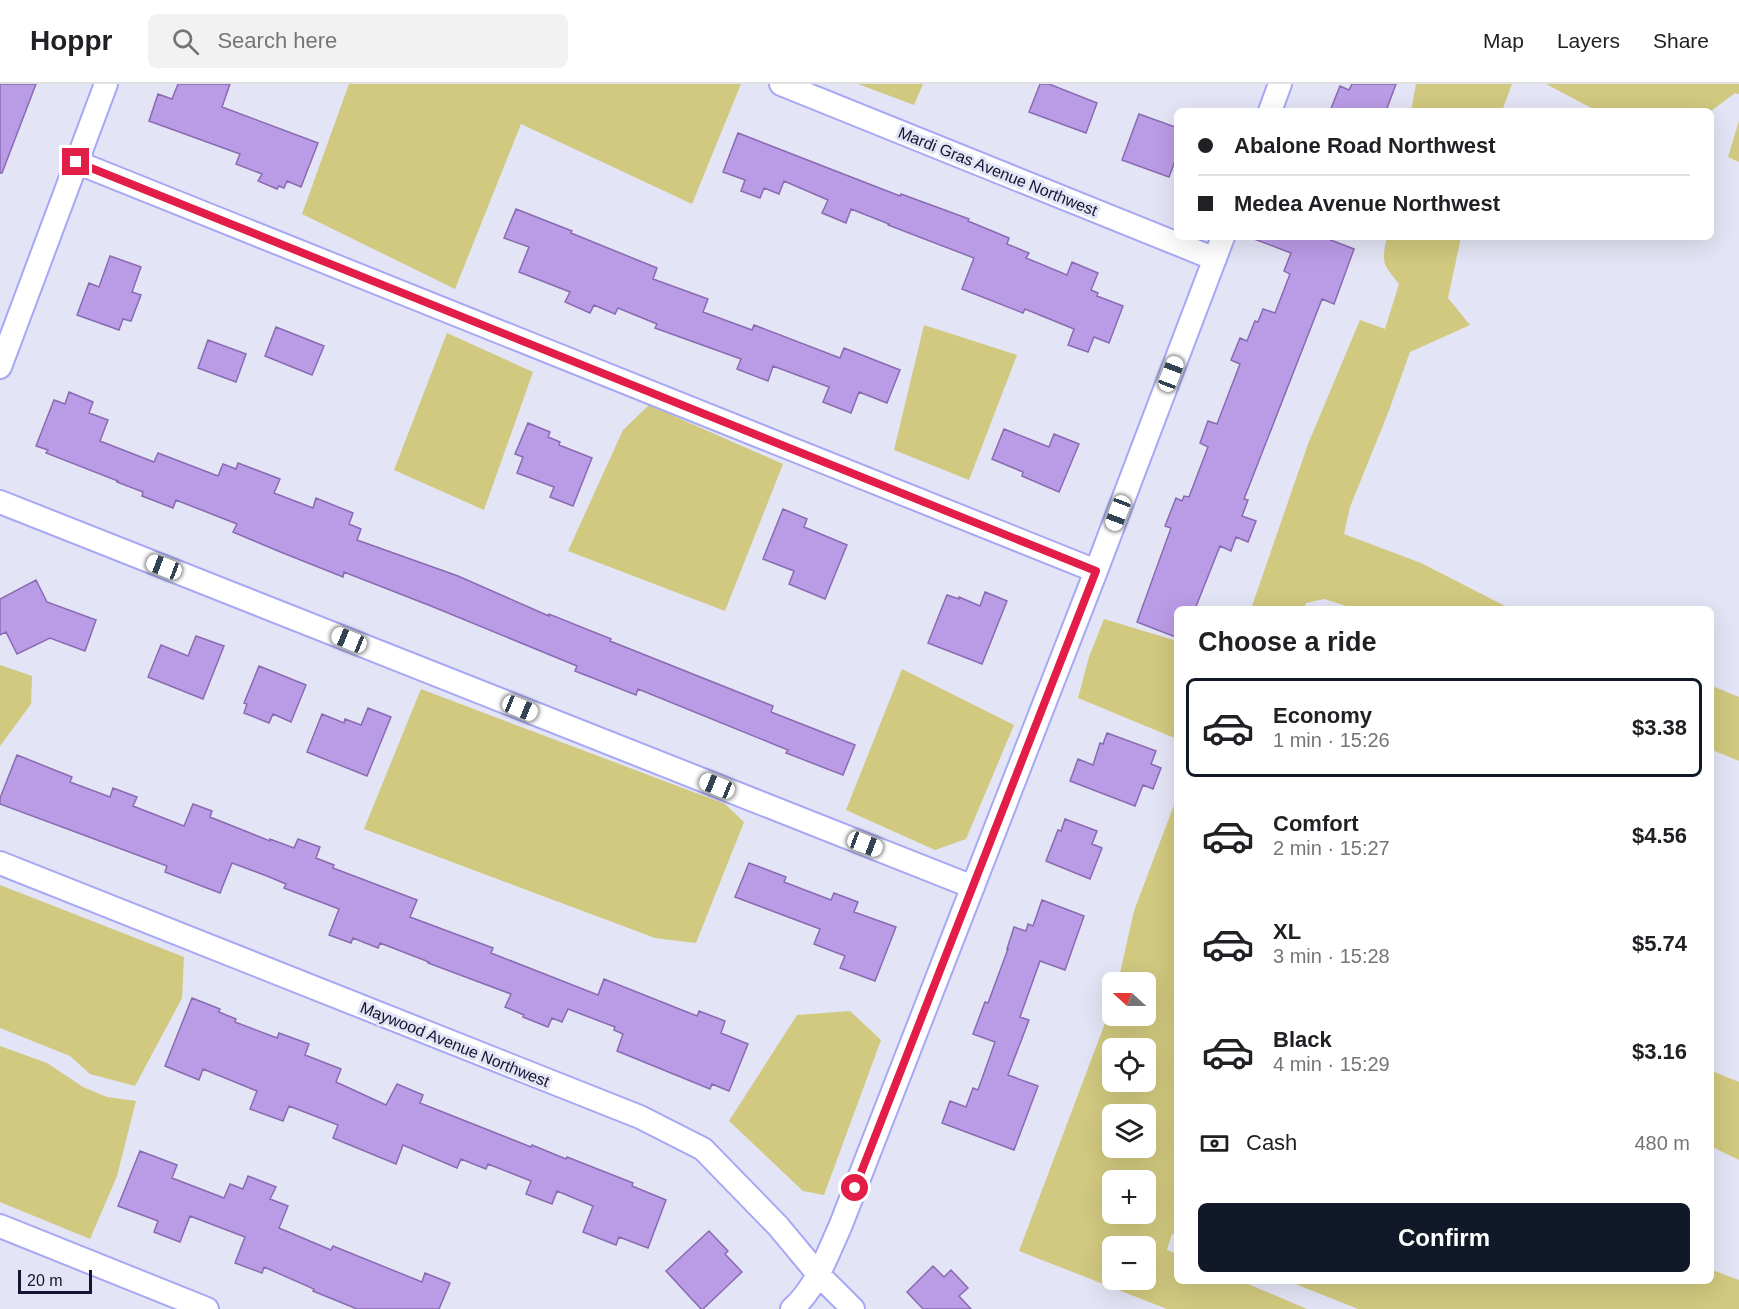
<!DOCTYPE html>
<meta charset="utf-8">
<style>
body{margin:0;font-family:Helvetica,sans-serif;background:#f2f2f2;color:#202124;height:100vh;display:flex;flex-direction:column;font-size:22px;white-space:nowrap}
*{box-sizing:border-box;margin:0}
p{font-size:20px;color:#757577}
.icon{flex:none;width:33px;height:33px;fill:none;stroke:currentColor;stroke-width:2;stroke-linecap:round;stroke-linejoin:round}
.map{position:relative;flex:1;overflow:hidden}
.panel{position:absolute;left:1174px;top:522px;width:540px;height:678px;display:flex;flex-direction:column;background:#fff;border-radius:9px;box-shadow:0 6px 24px #0002}
.panel>*{flex:none}
.top-card{position:absolute;left:1174px;top:24px;width:540px;height:132px;border-radius:9px;box-shadow:0 6px 24px #0002;display:grid;align-content:center;height:132px;padding:0 24px;background:#fff}
.needle{width:39px;rotate:291deg}
.fabs{position:absolute;left:1102px;top:888px;display:grid;gap:12px}
.fabs a{display:grid;place-items:center;width:54px;height:54px;border-radius:9px;background:#fff;box-shadow:0 6px 24px #0002;font-size:30px}
.scale{position:absolute;left:18px;bottom:15px;width:74px;box-sizing:border-box;padding-left:6px;border:3px solid #171532;border-top:0;font-size:16px;line-height:21px;white-space:nowrap;color:#171532;-webkit-text-stroke:4px #e3e4f5;paint-order:stroke}
.end{position:absolute;width:27px;height:27px;margin:-14px;border:8px solid #e11d48;background:#fff;box-shadow:0 0 0 3px #fff}
.from{border-radius:50%}
.car{position:absolute;width:18px;height:36px;margin:-18px -9px;border-radius:8px;box-shadow:0 0 4px 2px #0007;background:linear-gradient(#fff 24%,#345 0 40%,#fff 0 76%,#345 0 86%,#fff 0)}
.top-card b{display:flex;align-items:center;gap:21px;height:57px;font-size:22px}
.top-card b+b{border-top:2px solid #e0e0e0}
.top-card i{width:15px;height:15px;background:#202124}
ul{padding:0;list-style:none}
li{display:flex;align-items:center;gap:18px;height:99px;margin:0 12px 9px;padding:0 12px;border:3px solid transparent;border-radius:9px}
li div{flex:1}
li b{display:block;font-size:22px}
li em{font-style:normal;font-weight:600}
li.on{border-color:#111827}
li>.icon{width:54px;height:54px;stroke-width:1.5}
h2{padding:0 24px;font-size:27px;line-height:72px}
.pay{display:flex;align-items:center;gap:15px;height:66px;padding:0 24px;font-size:22px}
.pay p{margin-inline-start:auto}
.action{display:flex;gap:12px;margin-top:auto;padding:12px 24px}
.action a{flex:1;height:69px;border-radius:9px;background:#111827;color:#fff;font-size:24px;font-weight:600;line-height:69px;text-align:center}
header{display:flex;align-items:center;gap:36px;box-sizing:border-box;height:84px;padding:0 30px;background:#fff;border-bottom:2px solid #e0e0e0}
header strong{font-size:28px}
nav{display:flex;gap:33px;margin-inline-start:auto;font-size:21px}
.search{width:420px;height:54px;background:#f2f2f2;display:flex;align-items:center;gap:15px;box-sizing:border-box;padding:0 21px;border-radius:9px;color:#757577;font-size:22px}
.map>svg:first-child{display:block}
.green{fill:#d1c97f;fill-rule:evenodd}
.building{fill:#ba9be6;stroke:#896bb2;stroke-width:1.5}
.lines{fill:none;stroke-linecap:round;stroke-linejoin:round}
.street-casing{stroke:#a7a8f5;stroke-width:26}
.street{stroke:#fff;stroke-width:22}
.route{stroke:#e11d48;stroke-width:8}
.labels{text-anchor:middle;stroke-width:6;stroke-linejoin:round;paint-order:stroke}
.street-label{font-size:16px;fill:#171532;stroke:#e3e4f5}
</style>
<header>
<strong>Hoppr</strong>
<div class="search"><svg class="icon" aria-label="search" viewBox="0 0 24 24"><circle cx="10" cy="10" r="6"/><path d="M15 15l6 6"/></svg>Search here</div>
<nav><a>Map</a><a>Layers</a><a>Share</a></nav>
</header>
<div class="map">
<svg width="1739" height="1225" viewBox="0 0 1739 1225">
<rect width="100%" height="100%" fill="#e3e4f5"/>
<path class="green" d="M 349,0 L 741,0 L 692,120 L 521,40 L 455,205 L 302,130 Z
M 858,0 L 923,0 L 914,21 Z
M 1416,0 L 1512,0 L 1502,27 L 1411,27 Z
M 1546,0 L 1739,0 L 1739,10 L 1735,9 L 1711,27 L 1597,27 Z
M 1739,37 L 1739,78 L 1728,73 Z
M 1387,153 L 1461,153 L 1448,214 L 1470,241 L 1410,268 L 1388,329 L 1350,423 L 1344,450 L 1421,479 L 1511,525 L 1356,525 L 1324,515 L 1306,519 L 1304,525 L 1251,525 L 1308,360 L 1360,236 L 1385,245 L 1399,200 C 1383,180 1381,179 1387,153 Z
M 924,241 L 1017,271 L 969,396 L 894,366 Z
M 447,249 L 533,288 L 484,426 L 394,386 Z
M 649,321 L 783,380 L 725,527 L 568,467 L 623,346 Z
M 1104,535 L 1177,557 L 1177,655 L 1078,614 L 1089,573 Z
M 0,581 L 32,592 L 31,620 L 0,662 Z
M 902,585 L 1014,641 L 966,755 L 935,766 L 846,726 Z
M 1712,602 L 1739,613 L 1739,677 L 1712,666 Z
M 421,605 L 725,720 L 744,738 L 696,859 L 655,854 L 364,745 Z
M 1177,713 L 1178,1152 L 1172,1150 L 1167,1166 L 1177,1170 L 1178,1197 L 1241,1197 L 1307,1225 L 1167,1225 L 1019,1167 L 1113,918 L 1113,932 L 1146,932 L 1146,898 L 1118,898 L 1134,827 ZM 1113,964 L 1146,964 L 1146,998 L 1113,998 ZM 1113,1030 L 1146,1030 L 1146,1064 L 1113,1064 ZM 1113,1096 L 1146,1096 L 1146,1130 L 1113,1130 ZM 1113,1162 L 1146,1162 L 1146,1196 L 1113,1196 Z
M 0,801 L 184,873 L 182,914 L 135,1002 L 90,990 L 70,972 L 0,944 Z
M 850,927 L 881,956 L 824,1111 L 803,1107 L 729,1037 L 797,931 Z
M 0,962 L 47,979 L 83,1003 L 107,1013 L 136,1017 L 117,1092 L 90,1155 L 0,1118 Z
M 1712,987 L 1739,998 L 1739,1076 L 1712,1063 Z
M 1712,1186 L 1739,1196 L 1739,1225 L 1358,1225 L 1288,1197 L 1712,1197 Z"/>
<path class="building" d="M 0,0 L 36,0 L 2,89 L 0,89 Z
M 178,0 L 230,0 L 222,23 L 318,59 L 301,103 L 287,97 L 284,104 L 279,102 L 277,105 L 258,97 L 262,90 L 236,80 L 240,70 L 149,37 L 158,10 L 172,15 Z
M 1040,0 L 1049,0 L 1097,19 L 1086,49 L 1029,28 Z
M 1352,0 L 1396,0 L 1386,27 L 1330,27 L 1340,2 L 1349,6 Z
M 1139,30 L 1178,44 L 1178,69 L 1169,93 L 1122,76 Z
M 738,49 L 900,112 L 901,110 L 969,135 L 968,137 L 1009,154 L 1007,160 L 1029,169 L 1026,174 L 1067,191 L 1072,178 L 1098,189 L 1091,206 L 1098,209 L 1097,212 L 1123,222 L 1109,259 L 1094,253 L 1088,268 L 1068,261 L 1074,245 L 1025,225 L 1023,229 L 962,205 L 974,174 L 888,141 L 889,140 L 851,125 L 846,139 L 822,129 L 828,116 L 784,97 L 779,110 L 764,104 L 760,114 L 741,107 L 745,96 L 723,88 Z
M 516,125 L 572,147 L 571,149 L 657,184 L 653,195 L 708,215 L 703,228 L 752,246 L 754,241 L 840,274 L 844,264 L 900,286 L 887,319 L 859,308 L 851,329 L 823,318 L 829,303 L 773,282 L 768,297 L 737,285 L 741,275 L 655,244 L 657,240 L 618,224 L 615,230 L 594,221 L 590,229 L 565,218 L 570,208 L 519,188 L 529,163 L 504,154 Z
M 1254,153 L 1323,153 L 1354,165 L 1334,220 L 1322,215 L 1244,415 L 1248,416 L 1242,432 L 1256,437 L 1248,458 L 1236,453 L 1231,467 L 1220,462 L 1195,525 L 1178,525 L 1178,554 L 1137,538 L 1171,444 L 1165,442 L 1176,414 L 1182,417 L 1184,412 L 1189,413 L 1208,363 L 1200,359 L 1208,337 L 1217,340 L 1240,280 L 1231,276 L 1240,254 L 1247,257 L 1255,237 L 1258,238 L 1263,225 L 1275,229 L 1290,190 L 1284,187 L 1291,169 L 1254,155 Z
M 110,172 L 141,183 L 132,208 L 141,211 L 131,237 L 123,235 L 119,246 L 77,231 L 89,199 L 99,203 Z
M 276,243 L 324,262 L 312,291 L 265,272 Z
M 208,256 L 246,270 L 236,298 L 198,284 Z
M 69,308 L 93,318 L 89,329 L 108,336 L 100,357 L 154,378 L 158,369 L 218,392 L 223,380 L 236,385 L 238,379 L 280,395 L 274,409 L 313,424 L 316,414 L 353,429 L 349,440 L 361,445 L 357,456 L 458,492 L 549,532 L 549,530 L 611,555 L 610,557 L 773,622 L 771,628 L 855,661 L 843,691 L 786,669 L 788,666 L 638,605 L 636,611 L 575,587 L 577,582 L 431,522 L 344,488 L 343,493 L 283,469 L 233,448 L 237,440 L 176,416 L 173,424 L 142,412 L 143,408 L 117,398 L 118,397 L 46,369 L 48,366 L 36,362 L 54,316 L 65,320 Z
M 528,339 L 550,348 L 548,353 L 560,358 L 559,361 L 592,374 L 573,422 L 550,413 L 554,403 L 517,389 L 523,373 L 515,370 Z
M 1004,345 L 1049,363 L 1054,350 L 1079,360 L 1059,408 L 1022,392 L 1023,388 L 992,375 Z
M 783,425 L 807,435 L 804,443 L 847,461 L 825,515 L 789,500 L 794,487 L 763,475 Z
M 36,496 L 47,518 L 96,536 L 85,567 L 50,554 L 17,570 L 6,548 L 0,551 L 0,515 Z
M 985,508 L 1007,517 L 982,580 L 928,559 L 947,511 L 959,515 L 959,513 L 980,522 Z
M 196,552 L 224,562 L 203,615 L 148,593 L 161,561 L 188,572 Z
M 259,582 L 306,601 L 291,638 L 273,630 L 269,639 L 244,629 L 247,620 L 244,619 Z
M 368,624 L 391,633 L 367,692 L 307,668 L 322,630 L 344,639 L 345,635 L 361,641 Z
M 1107,649 L 1156,667 L 1151,680 L 1161,684 L 1153,705 L 1143,701 L 1135,722 L 1070,697 L 1078,675 L 1093,681 L 1100,659 L 1103,660 Z
M 17,671 L 72,693 L 70,698 L 110,713 L 113,704 L 137,713 L 133,722 L 184,742 L 193,720 L 212,727 L 210,733 L 270,757 L 270,755 L 294,764 L 298,755 L 320,763 L 316,774 L 334,781 L 333,784 L 417,816 L 410,833 L 493,864 L 491,869 L 598,911 L 604,895 L 697,932 L 699,927 L 725,937 L 721,949 L 748,960 L 729,1007 L 712,1000 L 710,1005 L 617,967 L 623,950 L 614,946 L 615,943 L 568,925 L 562,938 L 552,934 L 548,943 L 523,933 L 524,931 L 505,923 L 511,910 L 428,879 L 429,878 L 380,859 L 378,864 L 353,854 L 351,859 L 329,851 L 339,825 L 284,804 L 286,800 L 267,792 L 232,779 L 220,809 L 165,788 L 167,782 L 0,720 L 0,714 Z
M 1065,735 L 1097,747 L 1092,760 L 1102,764 L 1090,795 L 1046,777 L 1058,746 L 1061,747 Z
M 749,779 L 786,793 L 784,798 L 831,816 L 834,809 L 858,818 L 854,828 L 896,843 L 875,897 L 840,884 L 845,872 L 814,860 L 820,845 L 735,813 Z
M 1042,816 L 1084,832 L 1065,886 L 1040,877 L 1020,933 L 1029,936 L 1008,991 L 1038,1002 L 1014,1066 L 942,1039 L 950,1017 L 966,1023 L 973,1004 L 978,1006 L 995,958 L 973,950 L 985,918 L 988,919 L 1008,865 L 1007,865 L 1014,843 L 1026,847 L 1028,840 L 1033,842 Z
M 192,914 L 220,925 L 219,928 L 236,935 L 235,938 L 277,954 L 279,949 L 309,960 L 305,971 L 341,985 L 336,998 L 386,1021 L 397,1000 L 423,1011 L 420,1019 L 531,1063 L 532,1061 L 566,1075 L 567,1073 L 633,1099 L 632,1102 L 666,1116 L 648,1164 L 619,1153 L 616,1161 L 583,1148 L 593,1122 L 557,1107 L 552,1120 L 526,1110 L 531,1097 L 488,1080 L 486,1085 L 461,1075 L 457,1084 L 403,1061 L 396,1080 L 333,1054 L 338,1041 L 289,1022 L 283,1037 L 250,1025 L 257,1007 L 203,985 L 199,996 L 165,982 Z
M 140,1067 L 177,1081 L 172,1094 L 224,1114 L 230,1100 L 243,1105 L 248,1092 L 276,1103 L 270,1115 L 288,1122 L 279,1144 L 331,1166 L 333,1162 L 422,1198 L 425,1189 L 450,1199 L 439,1225 L 357,1225 L 313,1207 L 314,1205 L 264,1183 L 262,1189 L 235,1179 L 245,1153 L 190,1132 L 180,1158 L 154,1148 L 158,1137 L 118,1122 Z
M 709,1147 L 728,1167 L 725,1170 L 742,1188 L 703,1225 L 701,1225 L 666,1187 Z
M 933,1182 L 944,1193 L 951,1186 L 968,1204 L 959,1212 L 971,1225 L 923,1225 L 907,1208 Z"/>
<g class="lines">
<g class="street-casing">
<path id="street" d="M 781,0 L 1215,175
M 1270,27 L 1280,0
M 76,78 L 1096,487
M 0,283 L 106,0
M 0,418 L 973,803
M 0,779 L 640,1033 L 703,1065 L 778,1142 L 818,1190 L 853,1225
M 0,1142 L 207,1225
M 792,1225 C 816,1204 827,1171 840,1143 L 1096,487 L 1223,153"/>
</g>
<use href="#street" class="street"/>
</g>
<g class="lines">
<path class="route" d="M 76,78 L 1096,487 L 855,1104"/>
</g>
<g class="labels">
<g class="street-label">
<text transform="translate(998 87) rotate(22)" y="6">Mardi Gras Avenue Northwest</text>
<text transform="translate(455 960) rotate(22)" y="6">Maywood Avenue Northwest</text>
</g>
</g>
</svg>
<div class="fabs">
<a><svg class="needle" viewBox="-14 -14 28 28"><path d="M0-13l5 13h-10z" fill="#e53935"/><path d="M0 13l5-13h-10z" fill="#757577"/></svg></a>
<a><svg class="icon" aria-label="locate" viewBox="0 0 24 24"><circle cx="12" cy="12" r="6"/><path d="M12 2v4M12 18v4M2 12h4M18 12h4"/></svg></a>
<a><svg class="icon" aria-label="layers" viewBox="0 0 24 24"><path d="M12 4l9 5-9 5-9-5zM3 14l9 5 9-5"/></svg></a>
<a>+</a>
<a>−</a>
</div>
<div class="scale">20 m</div>
<i class="end from" style="left:855px;top:1104px"></i>
<i class="end" style="left:76px;top:78px"></i>
<i class="car" style="left:1171px;top:290px;rotate:21deg"></i>
<i class="car" style="left:1118px;top:429px;rotate:201deg"></i>
<i class="car" style="left:164px;top:483px;rotate:291deg"></i>
<i class="car" style="left:349px;top:556px;rotate:292deg"></i>
<i class="car" style="left:520px;top:624px;rotate:112deg"></i>
<i class="car" style="left:717px;top:702px;rotate:292deg"></i>
<i class="car" style="left:865px;top:760px;rotate:111deg"></i>
<div class="top-card">
<b><i class="from"></i>Abalone Road Northwest</b>
<b><i></i>Medea Avenue Northwest</b>
</div>
<section class="panel">
<h2>Choose a ride</h2>
<ul>
<li class="on"><svg class="icon" aria-label="car" viewBox="0 0 24 24"><path d="M5 17H2v-5l4-1 3-4h7l3 4 3 1v5h-3M9 17h6M6 11h13"/><circle cx="7" cy="17" r="2"/><circle cx="17" cy="17" r="2"/></svg><div><b>Economy</b><p>1 min · 15:26</p></div><em>$3.38</em></li>
<li><svg class="icon" aria-label="car" viewBox="0 0 24 24"><path d="M5 17H2v-5l4-1 3-4h7l3 4 3 1v5h-3M9 17h6M6 11h13"/><circle cx="7" cy="17" r="2"/><circle cx="17" cy="17" r="2"/></svg><div><b>Comfort</b><p>2 min · 15:27</p></div><em>$4.56</em></li>
<li><svg class="icon" aria-label="car" viewBox="0 0 24 24"><path d="M5 17H2v-5l4-1 3-4h7l3 4 3 1v5h-3M9 17h6M6 11h13"/><circle cx="7" cy="17" r="2"/><circle cx="17" cy="17" r="2"/></svg><div><b>XL</b><p>3 min · 15:28</p></div><em>$5.74</em></li>
<li><svg class="icon" aria-label="car" viewBox="0 0 24 24"><path d="M5 17H2v-5l4-1 3-4h7l3 4 3 1v5h-3M9 17h6M6 11h13"/><circle cx="7" cy="17" r="2"/><circle cx="17" cy="17" r="2"/></svg><div><b>Black</b><p>4 min · 15:29</p></div><em>$3.16</em></li>
</ul>
<div class="pay"><svg class="icon" aria-label="cash" viewBox="0 0 24 24"><path d="M3 7h18v10H3z"/><circle cx="12" cy="12" r="2"/></svg>Cash<p>480 m</p></div>
<div class="action"><a>Confirm</a></div>
</section>
</div>
